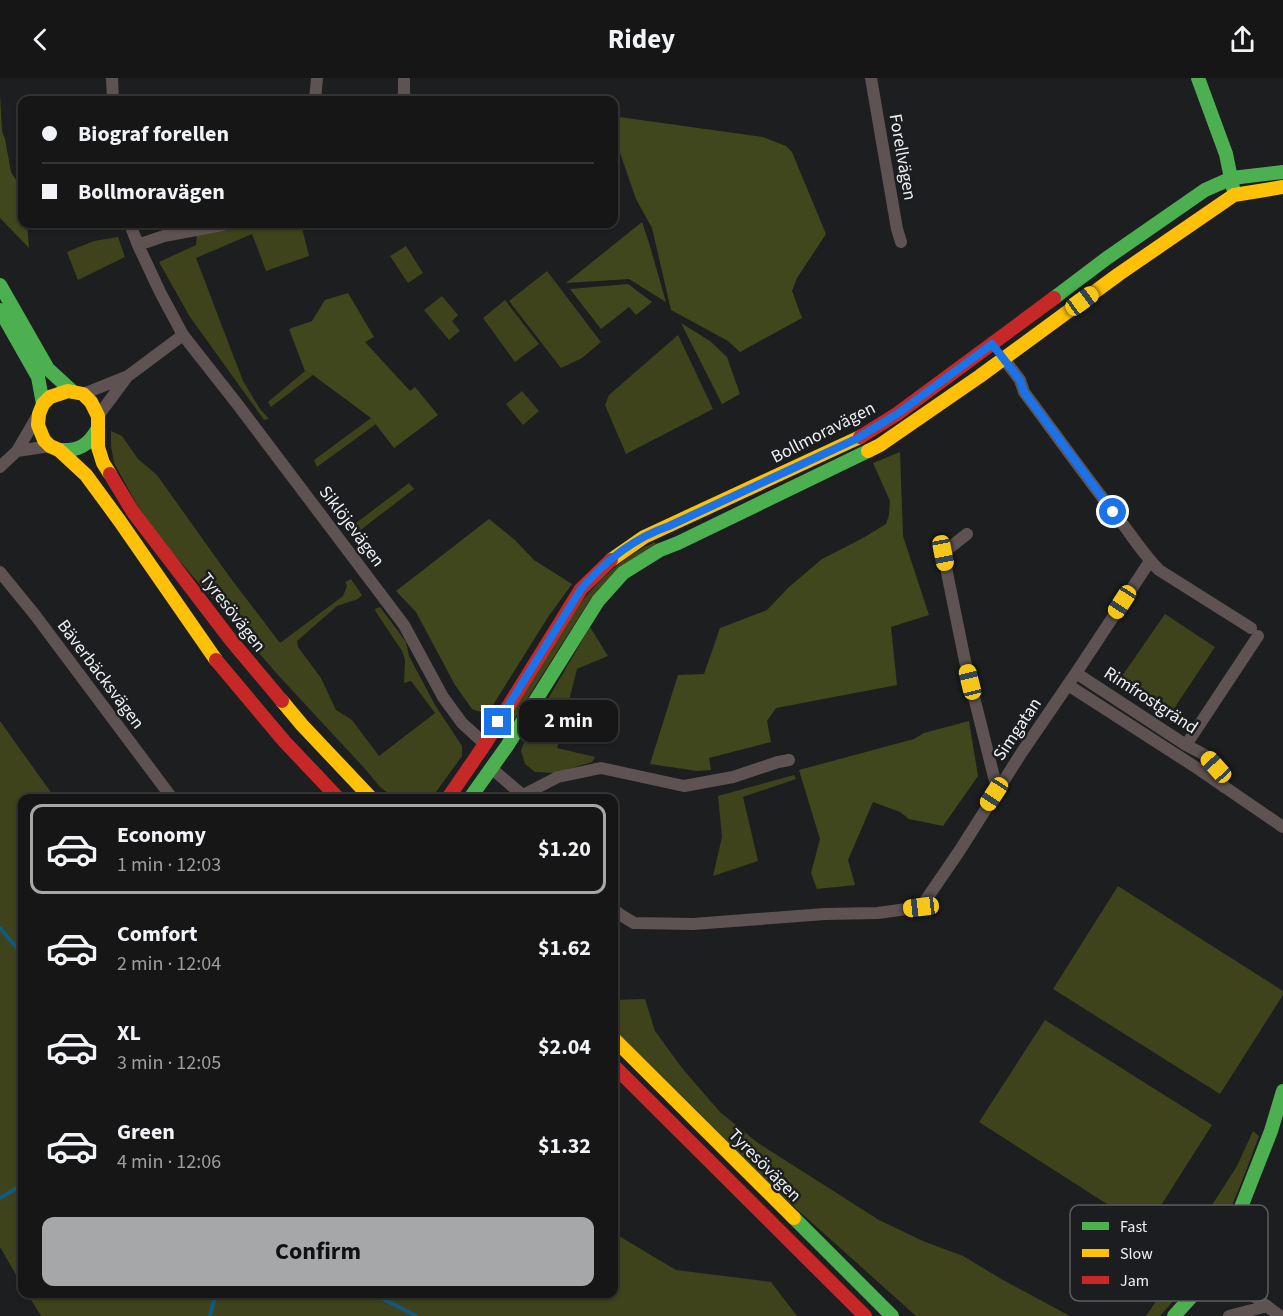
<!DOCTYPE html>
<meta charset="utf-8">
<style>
body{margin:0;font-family:"Source Sans 3",sans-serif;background:#1f1f20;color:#f1f3f6;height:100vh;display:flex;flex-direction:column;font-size:22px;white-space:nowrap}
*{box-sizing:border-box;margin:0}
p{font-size:20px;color:#9e9fa1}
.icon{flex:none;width:33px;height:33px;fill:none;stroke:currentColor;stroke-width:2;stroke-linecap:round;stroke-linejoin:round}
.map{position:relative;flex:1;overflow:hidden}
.drawer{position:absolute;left:18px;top:716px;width:600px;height:504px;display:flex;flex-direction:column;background:#161617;border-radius:12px;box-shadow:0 2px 4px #0004,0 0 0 2px #353536}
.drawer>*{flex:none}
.banner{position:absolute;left:18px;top:18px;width:600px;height:132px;border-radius:12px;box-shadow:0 2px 4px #0004,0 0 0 2px #353536;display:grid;align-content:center;height:132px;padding:0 24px;background:#161617}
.end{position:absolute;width:27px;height:27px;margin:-14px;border:8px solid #1a73e8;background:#fff;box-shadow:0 0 0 3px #fff}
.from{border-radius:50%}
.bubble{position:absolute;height:42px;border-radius:12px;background:#161617;box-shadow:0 2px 4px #0004,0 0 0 2px #353536;font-size:20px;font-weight:700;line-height:42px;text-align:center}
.car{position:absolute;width:18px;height:36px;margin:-18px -9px;border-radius:8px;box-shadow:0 0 4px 2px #0007;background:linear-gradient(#f5c518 24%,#345 0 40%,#f5c518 0 76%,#345 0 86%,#f5c518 0)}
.banner b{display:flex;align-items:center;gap:21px;height:57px;font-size:22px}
.banner b+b{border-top:2px solid #353536}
.banner i{width:15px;height:15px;background:#f1f3f6}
ul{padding:10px 0 0;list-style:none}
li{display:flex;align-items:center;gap:18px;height:90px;margin:0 12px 9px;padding:0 12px;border:3px solid transparent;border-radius:12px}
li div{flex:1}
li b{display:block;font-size:22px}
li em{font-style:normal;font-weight:700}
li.active{border-color:#a6a7a9}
li>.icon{width:54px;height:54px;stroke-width:1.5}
.action{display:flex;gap:12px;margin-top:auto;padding:12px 24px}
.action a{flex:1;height:69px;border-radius:12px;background:#a6a7a9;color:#111;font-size:24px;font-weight:700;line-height:69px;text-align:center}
header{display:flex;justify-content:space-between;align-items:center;height:78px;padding:0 24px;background:#161617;font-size:27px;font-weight:700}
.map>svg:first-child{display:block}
.green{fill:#3e431b}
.forest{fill:#41471c}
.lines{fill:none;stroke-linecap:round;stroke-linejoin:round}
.stream{stroke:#115a7e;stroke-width:4}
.street{stroke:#5e5352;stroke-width:12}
.fast{stroke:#4caf50;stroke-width:14}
.slow{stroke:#ffc107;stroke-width:14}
.jam{stroke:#c62828;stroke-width:14}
.route{stroke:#1a73e8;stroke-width:8}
.labels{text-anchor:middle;stroke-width:5;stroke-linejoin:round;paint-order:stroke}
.street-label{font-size:18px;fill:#f0f1f3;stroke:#1c1d20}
.key{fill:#1c1d20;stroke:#5c5d5f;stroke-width:1.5}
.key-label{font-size:16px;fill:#f0f1f3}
</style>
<header><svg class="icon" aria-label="back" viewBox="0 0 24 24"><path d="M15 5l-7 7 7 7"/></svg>Ridey<svg class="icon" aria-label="share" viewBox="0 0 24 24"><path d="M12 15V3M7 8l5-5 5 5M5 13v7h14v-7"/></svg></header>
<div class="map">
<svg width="1283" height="1238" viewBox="0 0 1283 1238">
<rect width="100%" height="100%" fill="#1d1e1f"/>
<path class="green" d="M 255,146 L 301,146 L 309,178 L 266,193 L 252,156 L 196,180 L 243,303 L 260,331 L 269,341 L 264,342 L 190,239 L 159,184 L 196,167 L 197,157 L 224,153 Z
M 118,159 L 125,179 L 78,202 L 67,174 L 94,163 Z
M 406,168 L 423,195 L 408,205 L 390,178 Z
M 547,193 L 601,264 L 582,280 L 561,290 L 509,223 Z
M 442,218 L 458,237 L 452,243 L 460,253 L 449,262 L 424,232 Z
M 505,222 L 539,266 L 515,284 L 483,240 Z
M 678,257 L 713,331 L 626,376 L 605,327 L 609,317 Z
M 305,293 L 313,297 L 271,329 L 268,324 Z
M 522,313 L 539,333 L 523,347 L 506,326 Z
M 371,340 L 376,346 L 317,389 L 314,382 Z
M 111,353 L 122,358 L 138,381 L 157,397 L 229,498 L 280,565 L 343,518 L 347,508 L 345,504 L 351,501 L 362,517 L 358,521 L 337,528 L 297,563 L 298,569 L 321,600 L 336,632 L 352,642 L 379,678 L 435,635 L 411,603 L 404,605 L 405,582 L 402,573 L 376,534 L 375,531 L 380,529 L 406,564 L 409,578 L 435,627 L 462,668 L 462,678 L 436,714 L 429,720 L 395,720 L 380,709 L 366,692 L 278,597 L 170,472 L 140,432 L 114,385 L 111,368 Z
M 409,405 L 414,411 L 354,457 L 348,451 Z
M 655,464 L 656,468 L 591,520 L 508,651 L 503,648 L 579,527 C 600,500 624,478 655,464 Z
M 1165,536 L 1215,569 L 1171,635 L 1120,601 Z
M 590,549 L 608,578 L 577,591 L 557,670 L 595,679 L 592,684 L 555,695 L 535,694 L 525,686 L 521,673 L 527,657 Z
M 0,643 L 55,720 L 22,720 L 22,1207 L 0,1169 Z
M 794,697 L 796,701 L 743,719 L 758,783 L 713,798 L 722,759 L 718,718 Z
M 1118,808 L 1283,913 L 1283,917 L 1220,1016 L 1053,911 Z
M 645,921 L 655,953 L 682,990 L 720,1034 L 758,1065 L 879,1142 L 923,1163 L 963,1178 L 1003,1202 L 1070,1238 L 916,1238 L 781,1117 L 614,954 L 614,922 Z
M 1045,942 L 1212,1047 L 1146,1151 L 979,1044 Z
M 1253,1053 L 1259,1058 C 1241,1107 1223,1155 1195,1198 L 1181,1189 L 1181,1186 L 1212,1127 L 1237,1088 Z
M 614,1155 L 676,1192 L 771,1204 L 797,1238 L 41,1238 L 27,1215 L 614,1215 Z
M 1177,1194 L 1190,1201 L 1190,1204 L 1160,1238 L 1146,1238 L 1175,1195 Z"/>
<path class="forest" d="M 0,16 L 2,53 L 5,61 L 11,94 L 22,111 L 22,146 L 27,146 L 29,170 L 0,140 Z
M 619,39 L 763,59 L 786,68 L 792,74 L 826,156 L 797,200 L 792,213 L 802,240 L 740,274 L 728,263 L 671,232 L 652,150 L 636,121 L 619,72 L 620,56 Z
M 642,144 L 649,165 L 666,224 L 629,201 L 566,205 Z
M 628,206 L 652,224 L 636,237 L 629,229 L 601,251 L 570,211 Z
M 348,215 L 374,259 L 365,264 L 410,313 L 415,309 L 438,337 L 394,370 L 371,340 L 313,297 L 305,293 L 289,251 L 312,243 L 325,222 Z
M 681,245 L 710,263 L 727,279 L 740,316 L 722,326 Z
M 900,374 L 903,458 L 929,537 L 891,549 L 897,607 L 776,630 L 767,643 L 771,664 L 709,680 L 711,692 L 697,693 L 650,686 L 678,597 L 704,596 L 720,550 L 767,532 L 789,509 L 822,481 L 863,460 L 886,446 L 889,437 L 890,423 L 873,385 Z
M 489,441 L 515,462 L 534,482 L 572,506 L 548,539 L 493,627 L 488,632 L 483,634 L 477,633 L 472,631 L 455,607 L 416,534 L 396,513 Z
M 969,643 L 978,698 L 943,748 L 909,741 L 900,734 L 873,724 L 848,782 L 855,807 L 817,811 L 811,795 L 820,761 L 799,692 L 914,661 L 924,655 Z"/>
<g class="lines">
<path class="stream" d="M 0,850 L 22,876
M 0,1120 L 22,1107
M 372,1215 L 416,1238
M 210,1238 L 215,1219"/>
<path class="street" d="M 112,0 L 113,22
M 871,0 L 897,151 L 901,164
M 315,22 L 317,0
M 404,22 L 404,0
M 130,146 L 138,167 L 160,214 L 183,257 L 238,327 L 404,547 L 443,619 L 462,645 L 485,666
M 138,167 L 164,158 L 228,146
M 1004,281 L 1020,302 L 1024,314 C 1057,358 1088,402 1122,445 C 1134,461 1145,478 1159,492 L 1251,550
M 83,316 L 128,298 L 183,257
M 98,338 L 127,299
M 17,373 L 50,368
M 0,389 L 17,373 L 38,337
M 967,456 L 943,475 L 965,583 L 997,711
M 0,494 L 35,537 L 172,720
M 1076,595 L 1186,667 L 1207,678 L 1216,689 L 1224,709
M 1068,607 L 1197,690 L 1283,749
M 1186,667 L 1258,558
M 491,690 L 526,720
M 523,717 L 558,699 L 601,690 L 684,708 L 733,699 L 778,684 L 789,682
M 614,831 L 619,836 L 634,845 L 693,846 L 825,836 L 878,835 L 921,829 L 960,772 L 1022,674 L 1076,595 L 1150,483
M 1211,1189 L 1235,1204 L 1280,1238
M 1229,1238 L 1267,1228"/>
<path class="fast" d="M 1198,0 L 1226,76 L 1233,110
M 0,207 L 48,291 L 73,314
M 1054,220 L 1107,180 L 1205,112 L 1232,100 L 1283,94
M 0,232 L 38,299 L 43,326
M 59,372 C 78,373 88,368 97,352
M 470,720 L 507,668 L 598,523 L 623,495 L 660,472 L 678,465 L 868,373
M 794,1140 L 892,1238
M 1174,1238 L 1192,1218 L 1225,1170 L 1271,1053 L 1283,1013"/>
<path class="slow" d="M 868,373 L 880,367 L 980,298 L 1119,196 L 1234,117 L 1283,109
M 110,396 L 103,385 L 98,369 L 98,338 L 91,324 L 83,316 L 68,313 L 50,319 L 43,326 L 39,336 L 38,347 L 44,362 L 50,368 L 59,372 L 86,397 L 119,442 L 216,582
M 611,482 L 644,459 L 860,359
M 282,623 L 302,647 L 371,720
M 614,961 L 794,1140"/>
<path class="jam" d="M 860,359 L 897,336 L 1054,220
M 110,396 L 133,434 L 230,561 L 282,623
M 216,582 L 284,663 L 338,720
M 448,720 L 485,666 L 581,511 L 611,482
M 614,988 L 865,1238"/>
</g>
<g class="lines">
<path class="route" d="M 498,644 L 581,511 C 605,483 634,460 669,448 L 856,361 L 897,336 L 992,266 L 1020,302 L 1024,314 L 1113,434"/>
</g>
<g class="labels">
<g class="street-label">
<text transform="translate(903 79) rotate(80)" y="6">Forellvägen</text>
<text transform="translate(823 354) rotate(-27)" y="6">Bollmoravägen</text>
<text transform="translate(352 448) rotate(53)" y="6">Siklöjevägen</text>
<text transform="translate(233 534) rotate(52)" y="6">Tyresövägen</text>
<text transform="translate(101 596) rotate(53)" y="6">Bäverbäcksvägen</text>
<text transform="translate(1151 622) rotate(33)" y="6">Rimfrostgränd</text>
<text transform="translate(1017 651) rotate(-56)" y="6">Simgatan</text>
<text transform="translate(765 1087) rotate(45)" y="6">Tyresövägen</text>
</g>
</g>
<rect x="1070" y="1127" width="198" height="96" rx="9" class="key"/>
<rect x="1082" y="1144" width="27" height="8" fill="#4caf50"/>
<rect x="1082" y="1171" width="27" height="8" fill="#ffc107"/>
<rect x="1082" y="1198" width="27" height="8" fill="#c62828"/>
<g class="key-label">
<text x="1120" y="1154">Fast</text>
<text x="1120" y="1181">Slow</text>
<text x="1120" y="1208">Jam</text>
</g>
</svg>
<i class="end from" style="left:1113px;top:434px"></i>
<i class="end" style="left:498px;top:644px"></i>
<div class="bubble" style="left:519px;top:622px;width:99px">2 min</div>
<i class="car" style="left:1082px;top:223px;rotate:54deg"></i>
<i class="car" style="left:943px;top:475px;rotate:169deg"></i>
<i class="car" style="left:1122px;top:524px;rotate:213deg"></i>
<i class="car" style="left:970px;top:604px;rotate:346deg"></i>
<i class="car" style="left:1216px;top:689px;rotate:318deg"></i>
<i class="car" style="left:994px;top:716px;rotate:213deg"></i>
<i class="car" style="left:921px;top:829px;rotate:263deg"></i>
<div class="banner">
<b><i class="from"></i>Biograf forellen</b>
<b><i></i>Bollmoravägen</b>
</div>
<section class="drawer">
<ul>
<li class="active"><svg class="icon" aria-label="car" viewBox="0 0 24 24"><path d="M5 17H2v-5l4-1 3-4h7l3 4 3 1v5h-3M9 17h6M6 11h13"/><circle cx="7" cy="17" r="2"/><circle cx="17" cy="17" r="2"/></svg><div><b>Economy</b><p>1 min · 12:03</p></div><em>$1.20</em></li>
<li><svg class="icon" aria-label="car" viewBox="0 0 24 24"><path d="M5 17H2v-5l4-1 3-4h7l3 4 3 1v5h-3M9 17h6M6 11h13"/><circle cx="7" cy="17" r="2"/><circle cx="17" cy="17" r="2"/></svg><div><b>Comfort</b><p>2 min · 12:04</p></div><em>$1.62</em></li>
<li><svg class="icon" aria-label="car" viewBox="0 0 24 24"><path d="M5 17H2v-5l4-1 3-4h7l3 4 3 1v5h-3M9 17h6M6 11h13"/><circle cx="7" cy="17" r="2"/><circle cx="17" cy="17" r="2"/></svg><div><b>XL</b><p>3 min · 12:05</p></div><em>$2.04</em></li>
<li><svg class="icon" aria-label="car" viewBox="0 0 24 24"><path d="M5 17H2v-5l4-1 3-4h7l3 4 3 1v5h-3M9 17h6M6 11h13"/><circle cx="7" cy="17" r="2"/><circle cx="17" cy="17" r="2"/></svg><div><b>Green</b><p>4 min · 12:06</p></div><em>$1.32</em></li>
</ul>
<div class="action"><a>Confirm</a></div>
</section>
</div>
